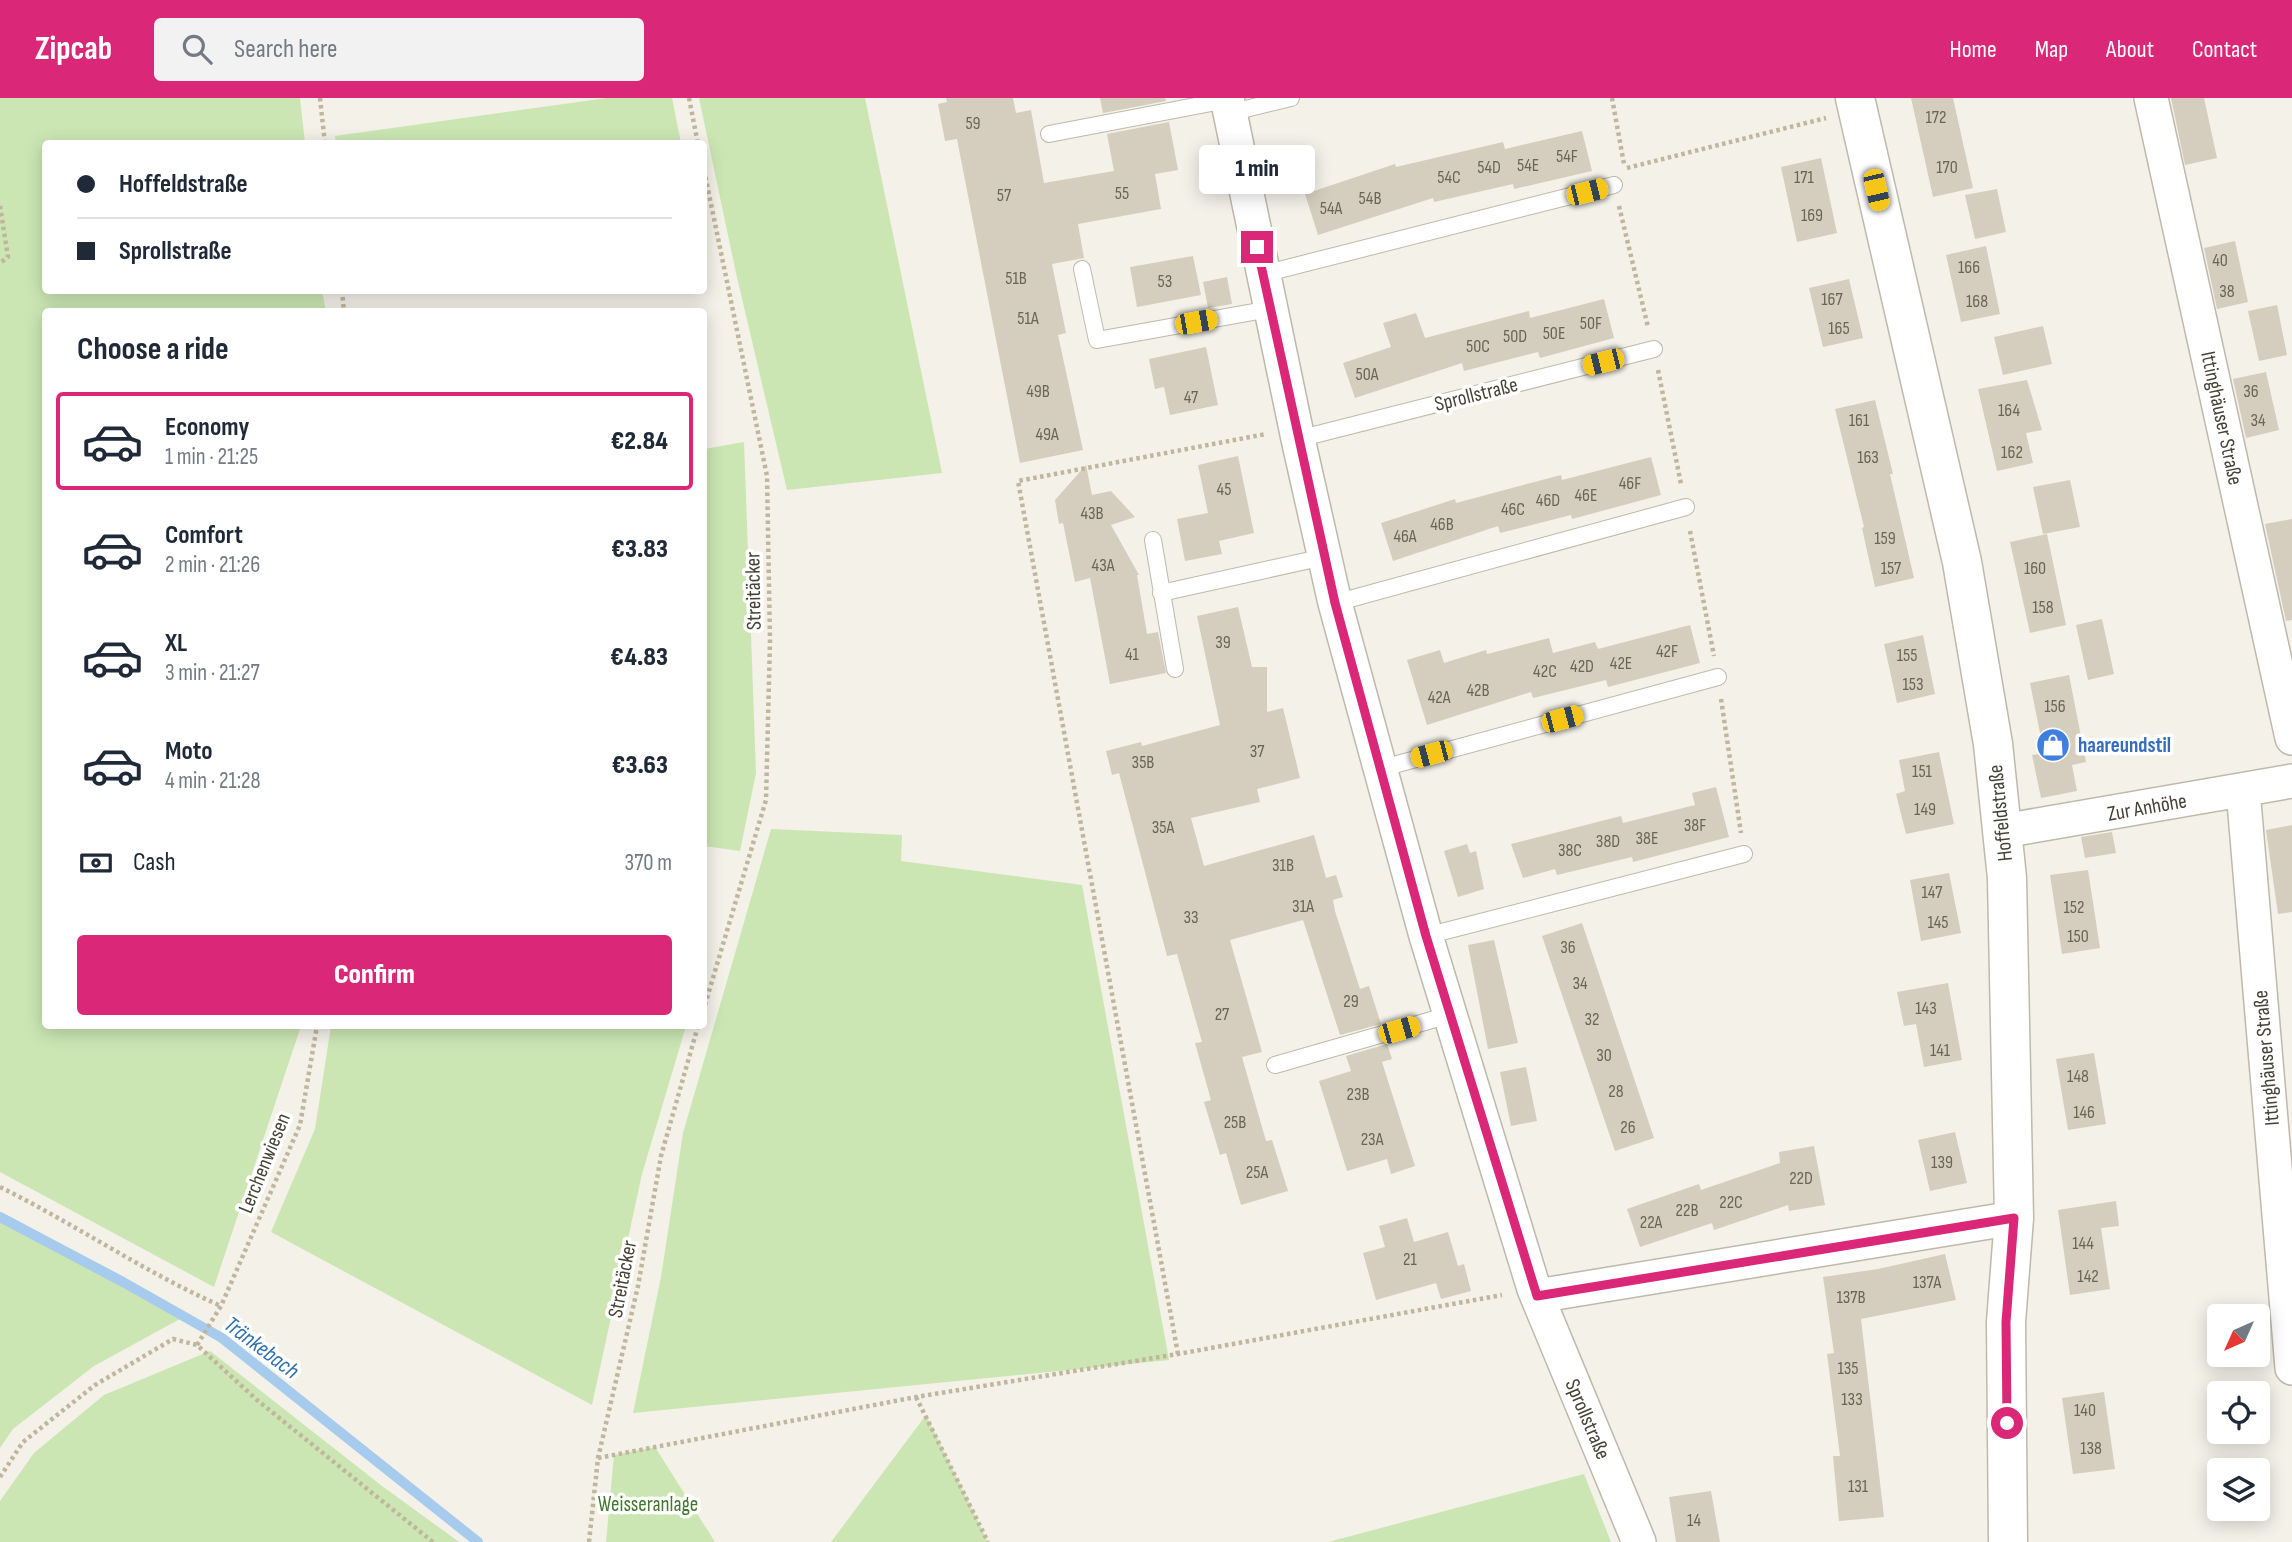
<!DOCTYPE html>
<meta charset="utf-8">
<style>
body{margin:0;font-family:"Sofia Sans Condensed",sans-serif;background:#f2f2f3;color:#1f2937;height:100vh;display:flex;flex-direction:column;font-size:26px;white-space:nowrap}
*{box-sizing:border-box;margin:0}
p{font-size:23px;color:#747a83}
.icon{flex:none;width:38px;height:38px;fill:none;stroke:currentColor;stroke-width:2;stroke-linecap:round;stroke-linejoin:round}
.map{position:relative;flex:1;overflow:hidden}
.panel{position:absolute;left:42px;top:210px;width:665px;height:721px;display:flex;flex-direction:column;background:#fff;border-radius:7px;box-shadow:0 4px 18px #0003}
.panel>*{flex:none}
.banner{position:absolute;left:42px;top:42px;width:665px;height:154px;border-radius:7px;box-shadow:0 4px 18px #0003;display:grid;align-content:center;height:154px;padding:0 35px;background:#fff}
.needle{width:46px;rotate:225deg}
.controls{position:absolute;left:2207px;top:1206px;display:grid;gap:14px}
.controls a{display:grid;place-items:center;width:63px;height:63px;border-radius:7px;background:#fff;box-shadow:0 4px 18px #0003;font-size:35px}
.end{position:absolute;width:32px;height:32px;margin:-16px;border:9px solid #db2777;background:#fff;box-shadow:0 0 0 4px #fff}
.from{border-radius:50%}
.bubble{position:absolute;height:49px;border-radius:7px;background:#fff;box-shadow:0 4px 18px #0003;font-size:23px;font-weight:800;line-height:49px;text-align:center}
.car{position:absolute;width:21px;height:42px;margin:-21px -10px;border-radius:9px;box-shadow:0 0 5px 2px #0007;background:linear-gradient(#f5c518 24%,#345 0 40%,#f5c518 0 76%,#345 0 86%,#f5c518 0)}
.banner b{display:flex;align-items:center;gap:24px;height:66px;font-size:26px}
.banner b+b{border-top:2px solid #e0e1e3}
.banner i{width:18px;height:18px;background:#1f2937}
ul{padding:0;list-style:none}
li{display:flex;align-items:center;gap:21px;height:98px;margin:0 14px 10px;padding:0 21px;border:4px solid transparent;border-radius:7px}
li div{flex:1}
li b{display:block;font-size:26px}
li em{font-style:normal;font-weight:800}
li.current{border-color:#db2777}
li>.icon{width:63px;height:63px;stroke-width:1.5}
h2{padding:0 35px;font-size:32px;line-height:84px}
.pay{display:flex;align-items:center;gap:18px;height:77px;padding:0 35px;font-size:26px}
.pay p{margin-inline-start:auto}
.cta{display:flex;gap:14px;margin-top:auto;padding:14px 35px}
.cta a{flex:1;height:80px;border-radius:7px;background:#db2777;color:#fff;font-size:28px;font-weight:800;line-height:80px;text-align:center}
header{display:flex;align-items:center;gap:42px;box-sizing:border-box;height:98px;padding:0 35px;background:#db2777;color:#fff}
header strong{font-size:33px}
nav{display:flex;gap:38px;margin-inline-start:auto;font-size:24px}
.search{width:490px;height:63px;background:#f2f2f3;display:flex;align-items:center;gap:18px;box-sizing:border-box;padding:0 24px;border-radius:7px;color:#747a83;font-size:26px}
.map>svg:first-child{display:block}
.green{fill:#cbe6b3}
.lines{fill:none;stroke-linecap:round;stroke-linejoin:round}
.stream{stroke:#a7cbed;stroke-width:10}
.building{fill:#d5cebe}
.service-casing{stroke:#bfb9ab;stroke-width:18}
.minor-casing{stroke:#bfb9ab;stroke-width:36}
.tertiary-casing{stroke:#bfb9ab;stroke-width:41}
.path{stroke:#c0b69d;stroke-width:4.5;stroke-dasharray:3.5 3.5;stroke-linecap:butt}
.service{stroke:#fff;stroke-width:16}
.minor{stroke:#fff;stroke-width:33}
.tertiary{stroke:#fff;stroke-width:38}
.route{stroke:#db2777;stroke-width:9}
.labels{text-anchor:middle;stroke-width:7;stroke-linejoin:round;paint-order:stroke}
.number-label{font-size:18px;fill:#6a6559}
.street-label{font-size:21px;fill:#474237;stroke:#fff}
.shop-label{font-size:21px;font-weight:bold;fill:#366cbe;stroke:#fff;text-anchor:start}
.park-label{font-size:21px;fill:#43762d;stroke:#fff}
.water-label{font-size:23px;font-style:italic;fill:#3472ae;stroke:#fff}
</style>
<header>
<strong>Zipcab</strong>
<div class="search"><svg class="icon" aria-label="search" viewBox="0 0 24 24"><circle cx="10" cy="10" r="6"/><path d="M15 15l6 6"/></svg>Search here</div>
<nav><a>Home</a><a>Map</a><a>About</a><a>Contact</a></nav>
</header>
<div class="map">
<svg width="2292" height="1444" viewBox="0 0 2292 1444">
<rect width="100%" height="100%" fill="#f3f1e8"/>
<path class="green" d="M 0,0 L 300,0 L 305,45 L 46,46 L 46,192 L 322,193 L 326,213 L 46,214 L 46,928 L 301,928 L 214,1189 L 0,1074 Z
M 607,0 L 672,0 L 681,45 L 336,45 L 335,38 Z
M 699,0 L 865,0 L 942,375 L 787,392 L 736,175 Z
M 744,344 L 756,675 L 740,753 L 704,748 L 704,351 Z
M 771,731 L 902,737 L 901,763 L 1082,787 L 1169,1262 L 633,1315 L 661,1179 L 683,1035 Z
M 331,928 L 686,928 L 642,1076 L 592,1307 L 271,1134 L 315,1031 Z
M 0,1114 L 189,1216 L 94,1268 L 13,1331 L 0,1350 Z
M 210,1253 L 382,1388 L 459,1444 L 0,1444 L 0,1403 L 34,1355 L 104,1297 Z
M 926,1317 L 988,1444 L 830,1444 L 831,1444 Z
M 655,1349 L 715,1444 L 606,1444 L 614,1357 Z
M 1584,1376 L 1611,1444 L 1328,1444 Z"/>
<g class="lines">
<path class="stream" d="M 0,1119 L 123,1184 L 222,1240 L 478,1444"/>
</g>
<path class="building" d="M 946,0 L 1013,0 L 1016,15 L 1031,12 L 1044,85 L 1114,73 L 1107,36 L 1169,24 L 1178,72 L 1155,76 L 1161,111 L 1078,126 L 1084,160 L 1052,166 L 1066,235 L 1058,237 L 1083,352 L 1020,365 L 957,41 L 945,43 L 938,6 L 947,4 Z
M 1100,0 L 1165,0 L 1166,3 L 1103,15 Z
M 1911,0 L 1953,0 L 1973,90 L 1933,99 Z
M 2171,0 L 2204,0 L 2217,60 L 2185,67 Z
M 1582,33 L 1592,73 L 1514,91 L 1513,86 L 1434,104 L 1433,100 L 1318,137 L 1305,96 L 1395,66 L 1396,69 L 1503,44 L 1505,51 Z
M 1821,60 L 1837,135 L 1797,144 L 1781,69 Z
M 1997,91 L 2006,134 L 1975,141 L 1965,97 Z
M 2235,143 L 2248,204 L 2217,211 L 2204,150 Z
M 1986,148 L 2000,216 L 1961,224 L 1946,157 Z
M 1193,158 L 1201,197 L 1137,209 L 1130,169 Z
M 1227,179 L 1232,206 L 1208,210 L 1203,184 Z
M 1849,181 L 1863,240 L 1823,249 L 1809,190 Z
M 1604,201 L 1614,240 L 1540,260 L 1538,254 L 1464,273 L 1462,265 L 1355,300 L 1343,265 L 1391,249 L 1383,225 L 1416,215 L 1425,240 L 1529,213 L 1530,220 Z
M 2277,207 L 2287,257 L 2259,263 L 2248,213 Z
M 2043,228 L 2052,266 L 2003,277 L 1994,239 Z
M 1206,249 L 1218,307 L 1170,317 L 1164,289 L 1155,291 L 1149,261 Z
M 2266,274 L 2279,332 L 2246,340 L 2233,281 Z
M 2027,282 L 2042,332 L 2026,335 L 2033,365 L 1997,373 L 1978,291 Z
M 1875,302 L 1893,376 L 1890,376 L 1914,480 L 1875,489 L 1862,430 L 1864,429 L 1835,311 Z
M 1238,358 L 1254,435 L 1219,443 L 1222,456 L 1185,463 L 1177,421 L 1208,415 L 1198,367 Z
M 1651,359 L 1661,397 L 1572,421 L 1571,417 L 1500,435 L 1498,428 L 1393,463 L 1381,425 L 1455,401 L 1456,405 L 1561,377 L 1562,382 Z
M 1086,367 L 1092,397 L 1111,393 L 1135,419 L 1111,427 L 1139,477 L 1137,477 L 1147,536 L 1158,534 L 1166,575 L 1110,586 L 1090,480 L 1075,484 L 1063,425 L 1059,426 L 1055,402 Z
M 2070,382 L 2080,429 L 2043,436 L 2033,389 Z
M 2292,421 L 2292,522 L 2286,523 L 2265,426 Z
M 2047,436 L 2066,527 L 2030,535 L 2010,444 Z
M 1238,509 L 1252,569 L 1267,569 L 1267,614 L 1283,610 L 1300,680 L 1257,691 L 1260,704 L 1191,720 L 1204,768 L 1314,737 L 1326,780 L 1336,777 L 1343,799 L 1333,802 L 1335,813 L 1360,891 L 1369,888 L 1381,926 L 1340,937 L 1303,822 L 1230,842 L 1262,954 L 1242,959 L 1266,1043 L 1272,1042 L 1288,1093 L 1241,1107 L 1226,1055 L 1220,1057 L 1204,1004 L 1211,1002 L 1195,945 L 1202,944 L 1177,856 L 1167,858 L 1119,675 L 1112,677 L 1106,653 L 1141,644 L 1142,648 L 1220,627 L 1197,518 Z
M 2102,521 L 2114,576 L 2088,582 L 2076,527 Z
M 1690,527 L 1700,565 L 1608,589 L 1606,582 L 1533,600 L 1531,594 L 1427,627 L 1407,562 L 1440,552 L 1444,565 L 1486,552 L 1487,556 L 1549,540 L 1553,555 L 1595,544 L 1598,551 Z
M 1923,537 L 1935,596 L 1897,605 L 1884,546 Z
M 2069,577 L 2086,664 L 2072,667 L 2077,693 L 2041,700 L 2032,657 L 2044,655 L 2030,585 Z
M 1939,654 L 1954,726 L 1906,736 L 1896,696 L 1905,693 L 1899,662 Z
M 1716,689 L 1729,739 L 1633,764 L 1632,759 L 1557,777 L 1555,771 L 1523,780 L 1511,746 L 1621,718 L 1623,725 L 1695,707 L 1692,695 Z
M 2292,727 L 2292,814 L 2278,816 L 2266,732 Z
M 2112,734 L 2116,755 L 2085,760 L 2081,739 Z
M 1467,746 L 1470,755 L 1476,753 L 1484,791 L 1458,799 L 1444,753 Z
M 2088,772 L 2100,850 L 2062,856 L 2050,777 Z
M 1949,775 L 1961,835 L 1921,843 L 1910,782 Z
M 1582,825 L 1654,1040 L 1615,1053 L 1542,838 Z
M 1494,842 L 1518,945 L 1488,951 L 1468,847 Z
M 1948,885 L 1962,962 L 1924,969 L 1916,926 L 1904,928 L 1897,894 Z
M 1387,946 L 1392,961 L 1382,964 L 1415,1068 L 1391,1076 L 1387,1061 L 1347,1073 L 1319,983 L 1351,973 L 1346,958 Z
M 2094,955 L 2106,1026 L 2068,1032 L 2056,961 Z
M 1526,969 L 1537,1023 L 1511,1028 L 1500,974 Z
M 1955,1034 L 1967,1085 L 1930,1093 L 1918,1042 Z
M 1814,1048 L 1825,1107 L 1789,1113 L 1788,1107 L 1714,1132 L 1712,1125 L 1640,1149 L 1627,1111 L 1699,1086 L 1701,1092 L 1780,1065 L 1779,1054 Z
M 2116,1103 L 2119,1128 L 2101,1130 L 2110,1191 L 2070,1197 L 2058,1112 Z
M 1407,1120 L 1414,1144 L 1448,1134 L 1458,1168 L 1464,1166 L 1471,1193 L 1441,1201 L 1436,1185 L 1376,1202 L 1363,1155 L 1385,1149 L 1379,1128 Z
M 1945,1156 L 1956,1202 L 1861,1221 L 1884,1419 L 1839,1423 L 1833,1358 L 1840,1358 L 1827,1256 L 1834,1255 L 1823,1179 L 1878,1171 Z
M 2104,1294 L 2115,1371 L 2073,1376 L 2062,1300 Z
M 1711,1393 L 1720,1444 L 1676,1444 L 1669,1399 Z"/>
<g class="lines">
<g class="service-casing">
<path id="service" d="M 1229,15 L 1291,0
M 1049,36 L 1227,2
M 1082,171 L 1097,242 L 1270,211
M 1263,176 L 1614,87
M 1298,341 L 1654,251
M 1153,442 L 1175,571
M 1161,495 L 1324,459
M 1335,505 L 1686,409
M 1379,671 L 1718,579
M 1426,838 L 1744,756
M 1275,967 L 1449,917"/>
</g>
<g class="minor-casing">
<path id="minor" d="M 1227,0 L 1298,341 L 1335,505 L 1426,838 L 1534,1191 L 1639,1444
M 2151,0 L 2292,640
M 2243,692 L 2292,1270
M 2003,733 L 2292,683
M 1537,1198 L 2014,1120"/>
</g>
<g class="tertiary-casing">
<path id="tertiary" d="M 1855,0 L 1962,464 L 1993,646 L 2007,780 L 2014,1120 L 2006,1224 L 2008,1444"/>
</g>
<path class="path" d="M 320,0 L 325,46
M 689,0 L 698,46
M 1612,0 L 1624,66
M 1627,70 L 1826,20
M 704,72 L 767,378 L 770,543 L 766,702 L 704,910
M 0,108 L 8,159 L 0,165
M 1619,108 L 1648,229
M 342,192 L 344,214
M 1658,272 L 1681,386
M 1690,433 L 1714,558
M 1721,601 L 1741,735
M 0,1089 C 75,1126 144,1174 221,1208
M 197,1247 L 221,1208 L 300,1027 L 317,928
M 1178,1256 L 1018,383 L 1266,336
M 916,1299 L 988,1444
M 598,1360 L 916,1299 L 1178,1256 L 1502,1197
M 0,1379 L 23,1344 L 95,1287 L 173,1241 L 197,1247 L 257,1302 L 433,1444
M 589,1444 L 598,1360 L 638,1188 L 661,1058 L 698,928"/>
<use href="#service" class="service"/>
<use href="#minor" class="minor"/>
<use href="#tertiary" class="tertiary"/>
</g>
<g class="lines">
<path class="route" d="M 1257,149 L 1335,505 L 1426,838 L 1537,1198 L 2014,1120 L 2006,1224 L 2007,1325"/>
</g>
<defs>
<g id="shop-disc" transform="scale(1.75)"><circle r="9.5" fill="#3f7fe0" stroke="#fff"/><path d="M-5-2.5h2.3a2.7 3.5 0 0 1 5.4 0H5L5.5 6h-11ZM-1.5-2.5h3a1.5 2.3 0 0 0-3 0Z" fill="#fff"/></g>
</defs>
<g fill-rule="evenodd">
<use href="#shop-disc" x="2053" y="647"/>
</g>
<g class="labels">
<g class="number-label">
<text x="1936" y="25">172</text>
<text x="973" y="31">59</text>
<text x="1567" y="64">54F</text>
<text x="1528" y="73">54E</text>
<text x="1489" y="75">54D</text>
<text x="1947" y="75">170</text>
<text x="1449" y="85">54C</text>
<text x="1804" y="85">171</text>
<text x="1122" y="101">55</text>
<text x="1004" y="103">57</text>
<text x="1370" y="106">54B</text>
<text x="1331" y="116">54A</text>
<text x="1812" y="123">169</text>
<text x="2220" y="168">40</text>
<text x="1969" y="175">166</text>
<text x="1016" y="186">51B</text>
<text x="1165" y="189">53</text>
<text x="2227" y="199">38</text>
<text x="1832" y="207">167</text>
<text x="1977" y="209">168</text>
<text x="1028" y="226">51A</text>
<text x="1591" y="231">50F</text>
<text x="1839" y="236">165</text>
<text x="1554" y="241">50E</text>
<text x="1515" y="244">50D</text>
<text x="1478" y="254">50C</text>
<text x="1367" y="282">50A</text>
<text x="1038" y="299">49B</text>
<text x="2251" y="299">36</text>
<text x="1191" y="305">47</text>
<text x="2009" y="318">164</text>
<text x="1859" y="328">161</text>
<text x="2258" y="328">34</text>
<text x="1047" y="342">49A</text>
<text x="2012" y="360">162</text>
<text x="1868" y="365">163</text>
<text x="1630" y="391">46F</text>
<text x="1224" y="397">45</text>
<text x="1586" y="403">46E</text>
<text x="1548" y="408">46D</text>
<text x="1513" y="417">46C</text>
<text x="1092" y="421">43B</text>
<text x="1442" y="432">46B</text>
<text x="1405" y="444">46A</text>
<text x="1885" y="446">159</text>
<text x="1103" y="473">43A</text>
<text x="1891" y="476">157</text>
<text x="2035" y="476">160</text>
<text x="2043" y="515">158</text>
<text x="1223" y="550">39</text>
<text x="1667" y="559">42F</text>
<text x="1132" y="562">41</text>
<text x="1907" y="563">155</text>
<text x="1621" y="571">42E</text>
<text x="1582" y="574">42D</text>
<text x="1545" y="579">42C</text>
<text x="1913" y="592">153</text>
<text x="1478" y="598">42B</text>
<text x="1439" y="605">42A</text>
<text x="2055" y="614">156</text>
<text x="1257" y="659">37</text>
<text x="1143" y="670">35B</text>
<text x="1922" y="679">151</text>
<text x="1925" y="717">149</text>
<text x="1695" y="733">38F</text>
<text x="1163" y="735">35A</text>
<text x="1647" y="746">38E</text>
<text x="1608" y="749">38D</text>
<text x="1570" y="758">38C</text>
<text x="1283" y="773">31B</text>
<text x="1932" y="800">147</text>
<text x="1303" y="814">31A</text>
<text x="2074" y="815">152</text>
<text x="1191" y="825">33</text>
<text x="1938" y="830">145</text>
<text x="2078" y="844">150</text>
<text x="1568" y="855">36</text>
<text x="1580" y="891">34</text>
<text x="1351" y="909">29</text>
<text x="1926" y="916">143</text>
<text x="1222" y="922">27</text>
<text x="1592" y="927">32</text>
<text x="1940" y="958">141</text>
<text x="1604" y="963">30</text>
<text x="2078" y="984">148</text>
<text x="1616" y="999">28</text>
<text x="1358" y="1002">23B</text>
<text x="2084" y="1020">146</text>
<text x="1235" y="1030">25B</text>
<text x="1628" y="1035">26</text>
<text x="1372" y="1047">23A</text>
<text x="1942" y="1070">139</text>
<text x="1257" y="1080">25A</text>
<text x="1801" y="1086">22D</text>
<text x="1731" y="1110">22C</text>
<text x="1687" y="1118">22B</text>
<text x="1651" y="1130">22A</text>
<text x="2083" y="1151">144</text>
<text x="1410" y="1167">21</text>
<text x="2088" y="1184">142</text>
<text x="1927" y="1190">137A</text>
<text x="1851" y="1205">137B</text>
<text x="1848" y="1276">135</text>
<text x="1852" y="1307">133</text>
<text x="2085" y="1318">140</text>
<text x="2091" y="1356">138</text>
<text x="1858" y="1394">131</text>
<text x="1694" y="1428">14</text>
</g>
<g class="street-label">
<text transform="translate(1476 296) rotate(-14)" y="7">Sprollstraße</text>
<text transform="translate(2222 320) rotate(78)" y="7">Ittinghäuser Straße</text>
<text transform="translate(753 493) rotate(-91)" y="7">Streitäcker</text>
<text transform="translate(2147 709) rotate(-10)" y="7">Zur Anhöhe</text>
<text transform="translate(2000 715) rotate(-96)" y="7">Hoffeldstraße</text>
<text transform="translate(2266 960) rotate(-95)" y="7">Ittinghäuser Straße</text>
<text transform="translate(264 1065) rotate(-68)" y="7">Lerchenwiesen</text>
<text transform="translate(622 1181) rotate(-79)" y="7">Streitäcker</text>
<text transform="translate(1588 1321) rotate(67)" y="7">Sprollstraße</text>
</g>
<g class="shop-label">
<text x="2078" y="654">haareundstil</text>
</g>
<g class="park-label">
<text x="648" y="1413">Weisseranlage</text>
</g>
<g class="water-label">
<text transform="translate(262 1249) rotate(37)" y="8">Tränkebach</text>
</g>
</g>
</svg>
<div class="controls">
<a><svg class="needle" viewBox="-14 -14 28 28"><path d="M0-13l5 13h-10z" fill="#e53935"/><path d="M0 13l5-13h-10z" fill="#747a83"/></svg></a>
<a><svg class="icon" aria-label="locate" viewBox="0 0 24 24"><circle cx="12" cy="12" r="6"/><path d="M12 2v4M12 18v4M2 12h4M18 12h4"/></svg></a>
<a><svg class="icon" aria-label="layers" viewBox="0 0 24 24"><path d="M12 4l9 5-9 5-9-5zM3 14l9 5 9-5"/></svg></a>
</div>
<i class="end from" style="left:2007px;top:1325px"></i>
<i class="end" style="left:1257px;top:149px"></i>
<div class="bubble" style="left:1199px;top:47px;width:116px">1 min</div>
<i class="car" style="left:1876px;top:92px;rotate:167deg"></i>
<i class="car" style="left:1587px;top:94px;rotate:76deg"></i>
<i class="car" style="left:1196px;top:224px;rotate:80deg"></i>
<i class="car" style="left:1603px;top:264px;rotate:256deg"></i>
<i class="car" style="left:1562px;top:621px;rotate:75deg"></i>
<i class="car" style="left:1431px;top:656px;rotate:255deg"></i>
<i class="car" style="left:1399px;top:932px;rotate:74deg"></i>
<div class="banner">
<b><i class="from"></i>Hoffeldstraße</b>
<b><i></i>Sprollstraße</b>
</div>
<section class="panel">
<h2>Choose a ride</h2>
<ul>
<li class="current"><svg class="icon" aria-label="car" viewBox="0 0 24 24"><path d="M5 17H2v-5l4-1 3-4h7l3 4 3 1v5h-3M9 17h6M6 11h13"/><circle cx="7" cy="17" r="2"/><circle cx="17" cy="17" r="2"/></svg><div><b>Economy</b><p>1 min · 21:25</p></div><em>€2.84</em></li>
<li><svg class="icon" aria-label="car" viewBox="0 0 24 24"><path d="M5 17H2v-5l4-1 3-4h7l3 4 3 1v5h-3M9 17h6M6 11h13"/><circle cx="7" cy="17" r="2"/><circle cx="17" cy="17" r="2"/></svg><div><b>Comfort</b><p>2 min · 21:26</p></div><em>€3.83</em></li>
<li><svg class="icon" aria-label="car" viewBox="0 0 24 24"><path d="M5 17H2v-5l4-1 3-4h7l3 4 3 1v5h-3M9 17h6M6 11h13"/><circle cx="7" cy="17" r="2"/><circle cx="17" cy="17" r="2"/></svg><div><b>XL</b><p>3 min · 21:27</p></div><em>€4.83</em></li>
<li><svg class="icon" aria-label="car" viewBox="0 0 24 24"><path d="M5 17H2v-5l4-1 3-4h7l3 4 3 1v5h-3M9 17h6M6 11h13"/><circle cx="7" cy="17" r="2"/><circle cx="17" cy="17" r="2"/></svg><div><b>Moto</b><p>4 min · 21:28</p></div><em>€3.63</em></li>
</ul>
<div class="pay"><svg class="icon" aria-label="cash" viewBox="0 0 24 24"><path d="M3 7h18v10H3z"/><circle cx="12" cy="12" r="2"/></svg>Cash<p>370 m</p></div>
<div class="cta"><a>Confirm</a></div>
</section>
</div>
